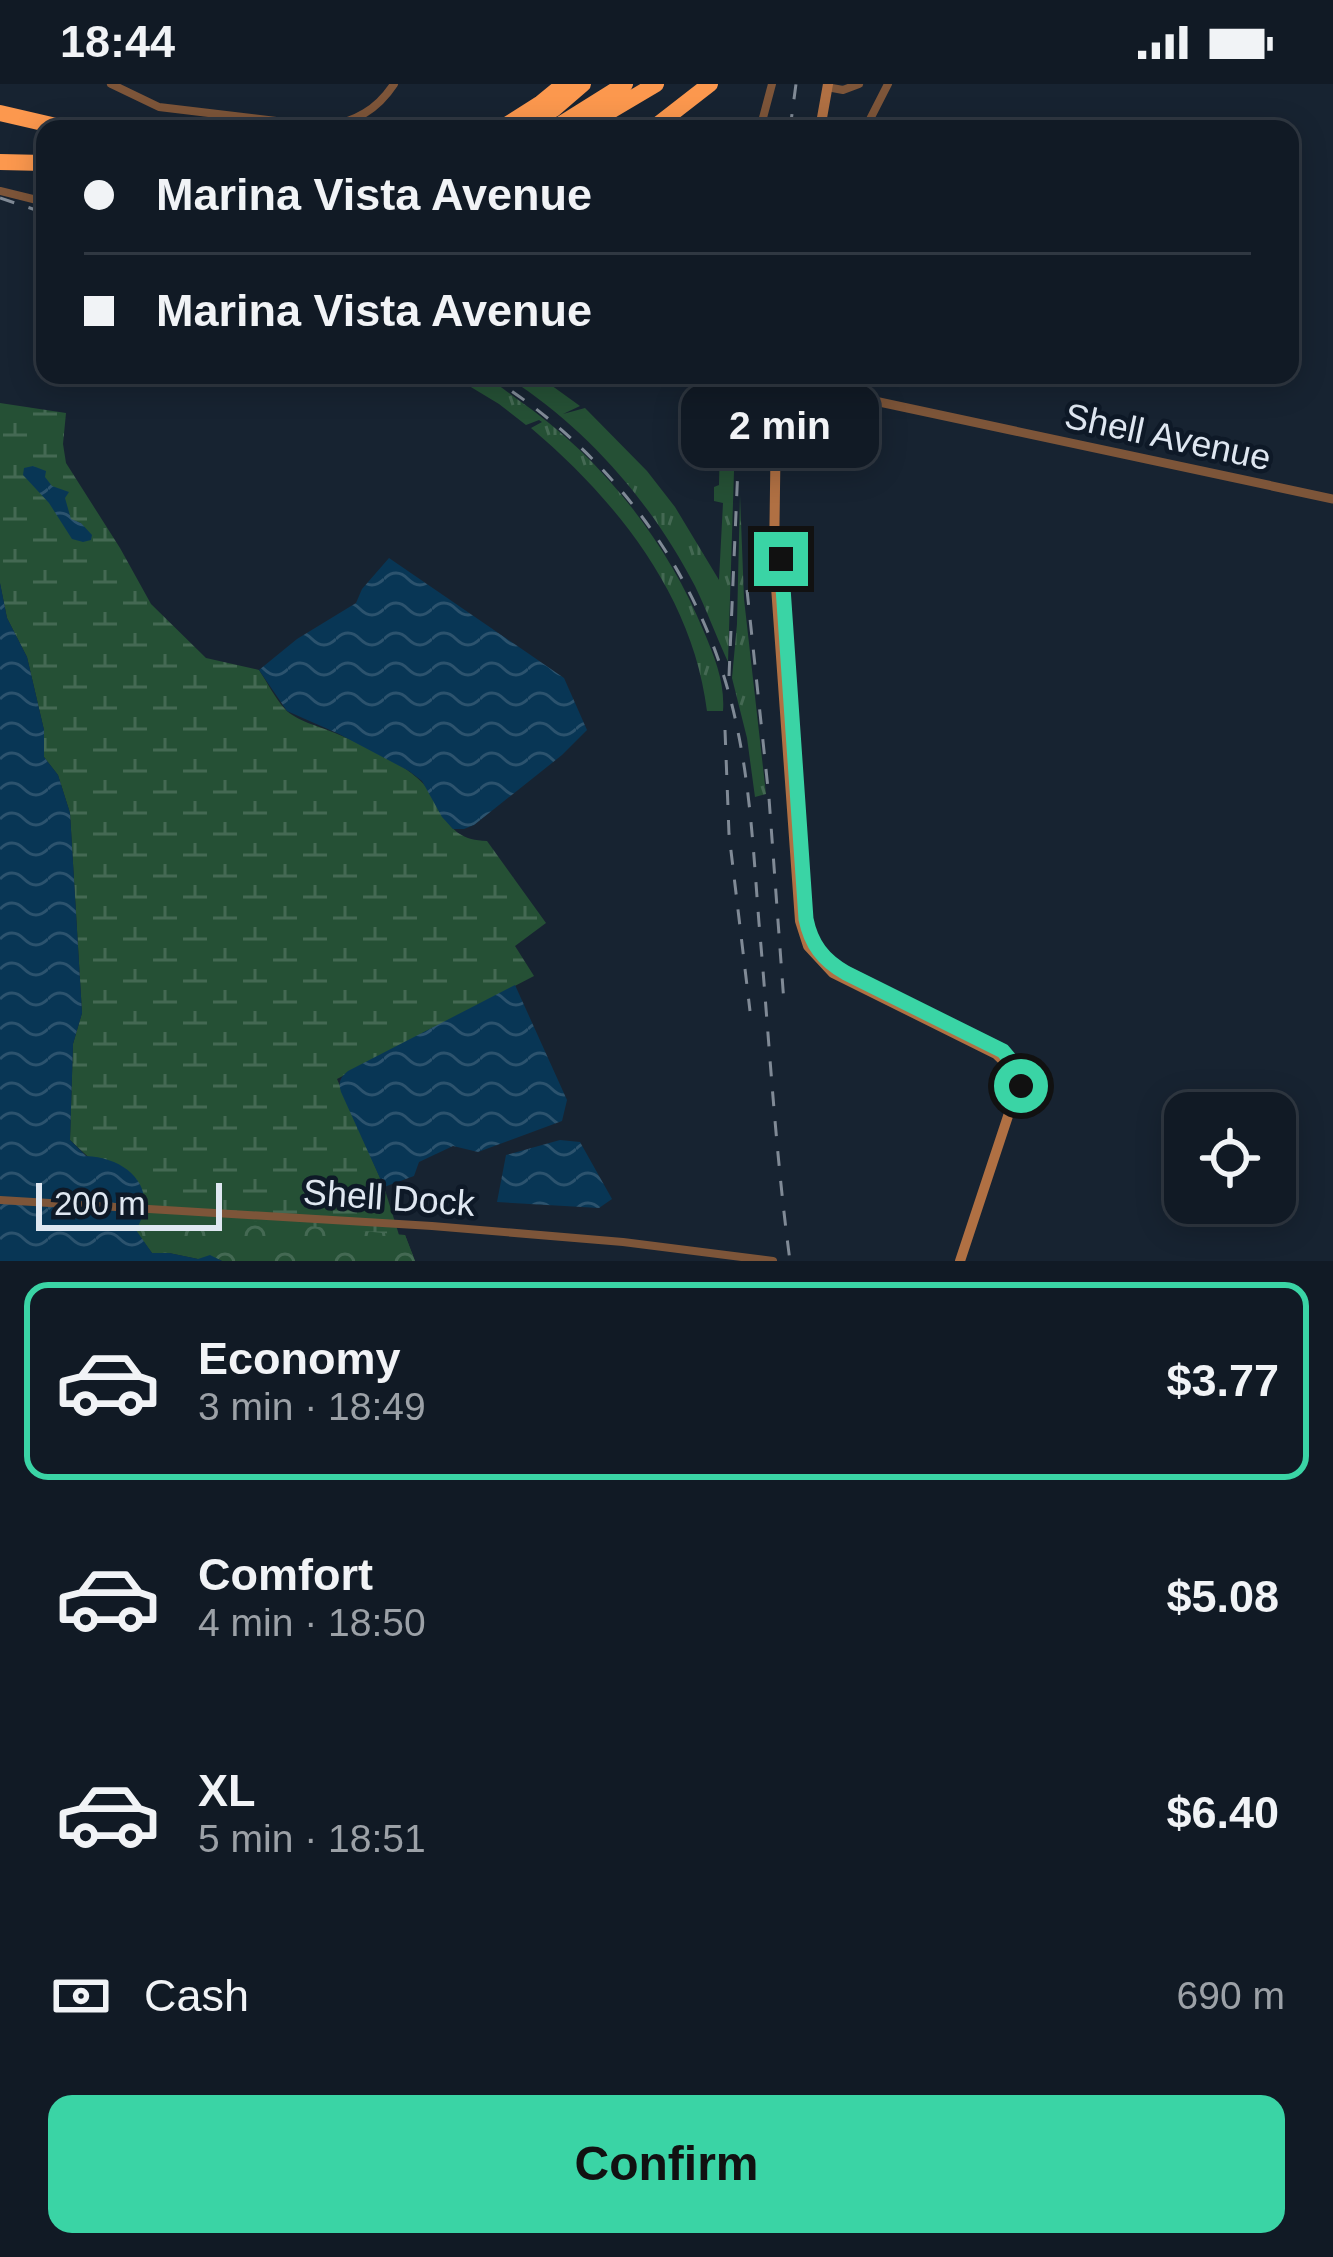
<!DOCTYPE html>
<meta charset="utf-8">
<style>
body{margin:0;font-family:Helvetica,sans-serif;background:#1e2732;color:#f1f3f6;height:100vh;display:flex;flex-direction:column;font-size:45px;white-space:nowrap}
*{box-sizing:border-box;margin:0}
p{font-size:39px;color:#9ca1a7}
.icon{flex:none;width:66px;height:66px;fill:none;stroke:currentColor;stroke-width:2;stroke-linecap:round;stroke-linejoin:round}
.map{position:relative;height:1177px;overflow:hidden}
.details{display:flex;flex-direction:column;background:#111a25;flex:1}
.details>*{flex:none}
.hud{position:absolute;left:36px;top:36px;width:1263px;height:264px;border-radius:24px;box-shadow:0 6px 30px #0003,0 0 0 3px #303842;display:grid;align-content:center;height:264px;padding:0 48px;background:#111a25}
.tools{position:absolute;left:1164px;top:1008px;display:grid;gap:24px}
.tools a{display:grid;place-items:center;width:132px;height:132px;border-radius:24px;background:#111a25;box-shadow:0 6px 30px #0003,0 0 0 3px #303842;font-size:60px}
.scale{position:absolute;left:36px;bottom:30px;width:186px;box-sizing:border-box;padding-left:12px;border:6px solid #dfe7f1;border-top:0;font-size:33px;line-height:42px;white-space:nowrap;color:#dfe7f1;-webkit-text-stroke:9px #0e1927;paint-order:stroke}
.end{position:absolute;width:54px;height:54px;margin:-27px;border:15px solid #3ad4a5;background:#111;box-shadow:0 0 0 6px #111}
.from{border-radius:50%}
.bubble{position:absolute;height:84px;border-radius:24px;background:#111a25;box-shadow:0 6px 30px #0003,0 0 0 3px #303842;font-size:39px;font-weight:700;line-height:84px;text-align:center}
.hud b{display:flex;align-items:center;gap:42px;height:114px;font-size:45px}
.hud b+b{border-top:3px solid #303842}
.hud i{width:30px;height:30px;background:#f1f3f6}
ul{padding:21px 0 0;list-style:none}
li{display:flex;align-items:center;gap:36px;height:198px;margin:0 24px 18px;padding:0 24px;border:6px solid transparent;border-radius:24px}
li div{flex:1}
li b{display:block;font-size:45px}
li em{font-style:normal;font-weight:700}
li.on{border-color:#3ad4a5}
li>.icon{width:108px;height:108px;stroke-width:1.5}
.pay{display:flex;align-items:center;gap:30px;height:132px;padding:0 48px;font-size:45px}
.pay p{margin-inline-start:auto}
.action{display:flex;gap:24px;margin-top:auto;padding:24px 48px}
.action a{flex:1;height:138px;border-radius:24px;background:#3ad4a5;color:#111;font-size:48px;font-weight:700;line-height:138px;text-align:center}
.status{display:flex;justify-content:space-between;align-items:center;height:84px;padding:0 60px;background:#111a25;direction:ltr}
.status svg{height:33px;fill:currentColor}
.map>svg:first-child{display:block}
.grass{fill:url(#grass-tufts)}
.wetland{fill:url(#wetland-marsh)}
.park{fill:url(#park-crowns)}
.water{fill:url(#water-waves)}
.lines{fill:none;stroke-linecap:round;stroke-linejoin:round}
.minor{stroke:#7d5539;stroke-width:8}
.tertiary{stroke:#7d5539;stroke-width:9}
.secondary{stroke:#b07043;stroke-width:10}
.motorway{stroke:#fc984e;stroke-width:16}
.rail{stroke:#808a96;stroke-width:3;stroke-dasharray:15 15;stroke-linecap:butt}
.route{stroke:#3ad4a5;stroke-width:15}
.labels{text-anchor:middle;stroke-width:9;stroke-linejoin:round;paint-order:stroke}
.street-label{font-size:36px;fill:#dfe7f1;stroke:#0e1927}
</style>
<div class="status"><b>18:44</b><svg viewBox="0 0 49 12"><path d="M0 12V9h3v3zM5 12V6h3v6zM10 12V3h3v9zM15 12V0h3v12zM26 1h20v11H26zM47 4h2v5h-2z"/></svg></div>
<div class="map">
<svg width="1333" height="1177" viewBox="0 0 1333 1177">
<defs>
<pattern id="grass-tufts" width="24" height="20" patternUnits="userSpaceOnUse" patternTransform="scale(3)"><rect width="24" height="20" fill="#255035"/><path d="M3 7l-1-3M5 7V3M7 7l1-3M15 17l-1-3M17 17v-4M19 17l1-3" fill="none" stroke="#446953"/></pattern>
<pattern id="wetland-marsh" width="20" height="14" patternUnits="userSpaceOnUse" patternTransform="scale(3)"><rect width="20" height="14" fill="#255035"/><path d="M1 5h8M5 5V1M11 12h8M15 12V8" fill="none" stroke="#446953"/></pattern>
<pattern id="park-crowns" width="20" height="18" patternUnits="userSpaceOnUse" patternTransform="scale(3)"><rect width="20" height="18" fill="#255035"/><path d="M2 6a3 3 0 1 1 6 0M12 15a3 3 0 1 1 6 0" fill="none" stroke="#446953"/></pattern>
<pattern id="water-waves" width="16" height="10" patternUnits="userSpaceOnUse" patternTransform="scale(3)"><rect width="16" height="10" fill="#083655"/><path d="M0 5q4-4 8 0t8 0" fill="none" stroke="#2c536e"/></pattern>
</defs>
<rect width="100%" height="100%" fill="#172331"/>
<path class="grass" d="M 451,291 C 459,291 470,289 478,291 C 491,294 506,307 517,315 C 600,372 666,455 704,548 C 715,574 725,599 723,627 L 707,627 C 693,512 617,417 531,344 L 542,338 L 539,336 L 526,341 L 499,320 Z
M 533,291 L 537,291 L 580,322 L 563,330 L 585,324 L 647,387 L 675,423 L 719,496 L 723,419 L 714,417 L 714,403 L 719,401 L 720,355 L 716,336 L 681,343 L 699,317 L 695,314 L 711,291 L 745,291 L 734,387 L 728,578 C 717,554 707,527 695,502 C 654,423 593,351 519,301 L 522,296 Z
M 740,411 L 744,515 L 766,710 L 755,713 L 747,654 L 732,594 L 737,540 Z"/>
<path class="wetland" d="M 0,319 L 66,329 L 63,360 L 66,379 L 120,464 L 151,520 L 206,574 L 259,586 C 267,598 275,614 285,625 C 296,637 319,642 335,649 C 361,660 394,674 416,693 C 445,716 439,756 487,757 L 546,839 L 515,862 L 534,892 L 337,995 L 384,1103 L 399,1151 L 405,1151 L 415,1177 L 198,1175 L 70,1056 L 73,960 L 82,929 L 70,729 L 58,691 L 44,673 L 44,646 L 27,573 L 7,534 L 0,499 Z"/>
<path class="park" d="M 145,1127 L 405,1151 L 415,1177 L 222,1177 L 210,1171 L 198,1175 L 169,1169 L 152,1169 L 135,1146 Z"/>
<path class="water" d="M 33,382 L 46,387 L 45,393 L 52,402 L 69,408 L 65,414 L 71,435 L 81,439 L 92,451 L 91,456 L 83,458 L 72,455 L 49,419 L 23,391 L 24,384 Z
M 389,474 L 564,594 L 587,646 L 562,671 L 474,741 L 464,745 L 453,745 L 442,733 L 422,697 L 409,687 L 339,650 L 287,627 L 259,586 L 297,555 L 356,519 L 362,505 Z
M 0,499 L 7,534 L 27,573 L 44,646 L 44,673 L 58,691 L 70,729 L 82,929 L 73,960 L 70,1056 L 86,1072 C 129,1074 160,1105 136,1146 L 152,1169 L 169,1169 L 198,1175 L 210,1171 L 222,1177 L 0,1177 Z
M 515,901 L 567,1016 L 562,1037 L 478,1068 L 453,1062 L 419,1078 L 414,1092 L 384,1103 L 341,1008 C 338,998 340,994 348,987 Z
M 560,1056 L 580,1058 L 612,1115 L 599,1124 L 497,1118 L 506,1071 Z"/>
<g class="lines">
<path class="minor" d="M 111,0 L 159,23 L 326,43 C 356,37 377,26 394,0
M 827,3 L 843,6 L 859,0
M 721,45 L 737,38 L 760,40
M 760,45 L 772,0
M 865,45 L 888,0
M 0,107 L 45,118
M 0,1116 L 432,1142 L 623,1158 L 773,1177"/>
<path class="tertiary" d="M 781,297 L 1333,415"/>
<path class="secondary" d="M 820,45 L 828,0
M 782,291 L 776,335 L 774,475 L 800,837 L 808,862 L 833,889 L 996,970 C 1011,983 1017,997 1013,1017 L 960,1177"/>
<path class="motorway" d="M 0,29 L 69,45
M 500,45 L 541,19 L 564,0
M 517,45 L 554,25 L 583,0
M 553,45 L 625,0
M 580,45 L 656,0
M 652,45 L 710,0
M 0,78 L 45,79"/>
<path class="rail" d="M 790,45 L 796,0
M 0,114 L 45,129
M 487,291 C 615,370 709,499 738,648 C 751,711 754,776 759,839 C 769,952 775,1065 790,1177
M 747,506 L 769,714 L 784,919
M 729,592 L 739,359 L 750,291
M 725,646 L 729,750 L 750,927"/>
</g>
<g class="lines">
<path class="route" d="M 781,475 L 806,835 C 811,860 823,876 846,889 L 1003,967 L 1018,985 L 1021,1002"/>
</g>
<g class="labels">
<g class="street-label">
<text transform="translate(1168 352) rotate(12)" y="13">Shell Avenue</text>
<text transform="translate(389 1113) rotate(4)" y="13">Shell Dock</text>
</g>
</g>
</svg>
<div class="tools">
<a><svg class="icon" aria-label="locate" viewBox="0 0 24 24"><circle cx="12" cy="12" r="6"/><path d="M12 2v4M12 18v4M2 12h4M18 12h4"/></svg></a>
</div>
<div class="scale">200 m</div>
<i class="end from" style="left:1021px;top:1002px"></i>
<i class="end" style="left:781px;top:475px"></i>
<div class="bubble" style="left:681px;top:300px;width:198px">2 min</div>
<div class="hud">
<b><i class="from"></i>Marina Vista Avenue</b>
<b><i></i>Marina Vista Avenue</b>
</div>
</div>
<section class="details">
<ul>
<li class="on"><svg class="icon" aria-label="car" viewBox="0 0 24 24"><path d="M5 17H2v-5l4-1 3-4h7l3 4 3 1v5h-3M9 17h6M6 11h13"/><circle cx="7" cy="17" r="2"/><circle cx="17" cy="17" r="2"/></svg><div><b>Economy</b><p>3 min · 18:49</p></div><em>$3.77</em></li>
<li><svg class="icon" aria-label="car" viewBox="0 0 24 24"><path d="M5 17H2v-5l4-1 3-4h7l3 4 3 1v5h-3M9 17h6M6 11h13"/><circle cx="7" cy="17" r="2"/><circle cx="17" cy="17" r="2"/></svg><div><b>Comfort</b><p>4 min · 18:50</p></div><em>$5.08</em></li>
<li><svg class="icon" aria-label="car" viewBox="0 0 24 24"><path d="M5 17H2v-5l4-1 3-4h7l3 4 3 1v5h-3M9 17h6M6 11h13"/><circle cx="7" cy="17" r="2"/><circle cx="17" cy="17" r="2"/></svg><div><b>XL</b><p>5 min · 18:51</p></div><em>$6.40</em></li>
</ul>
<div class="pay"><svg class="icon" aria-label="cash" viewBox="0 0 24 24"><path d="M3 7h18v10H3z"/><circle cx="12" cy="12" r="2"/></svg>Cash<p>690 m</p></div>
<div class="action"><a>Confirm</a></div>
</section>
